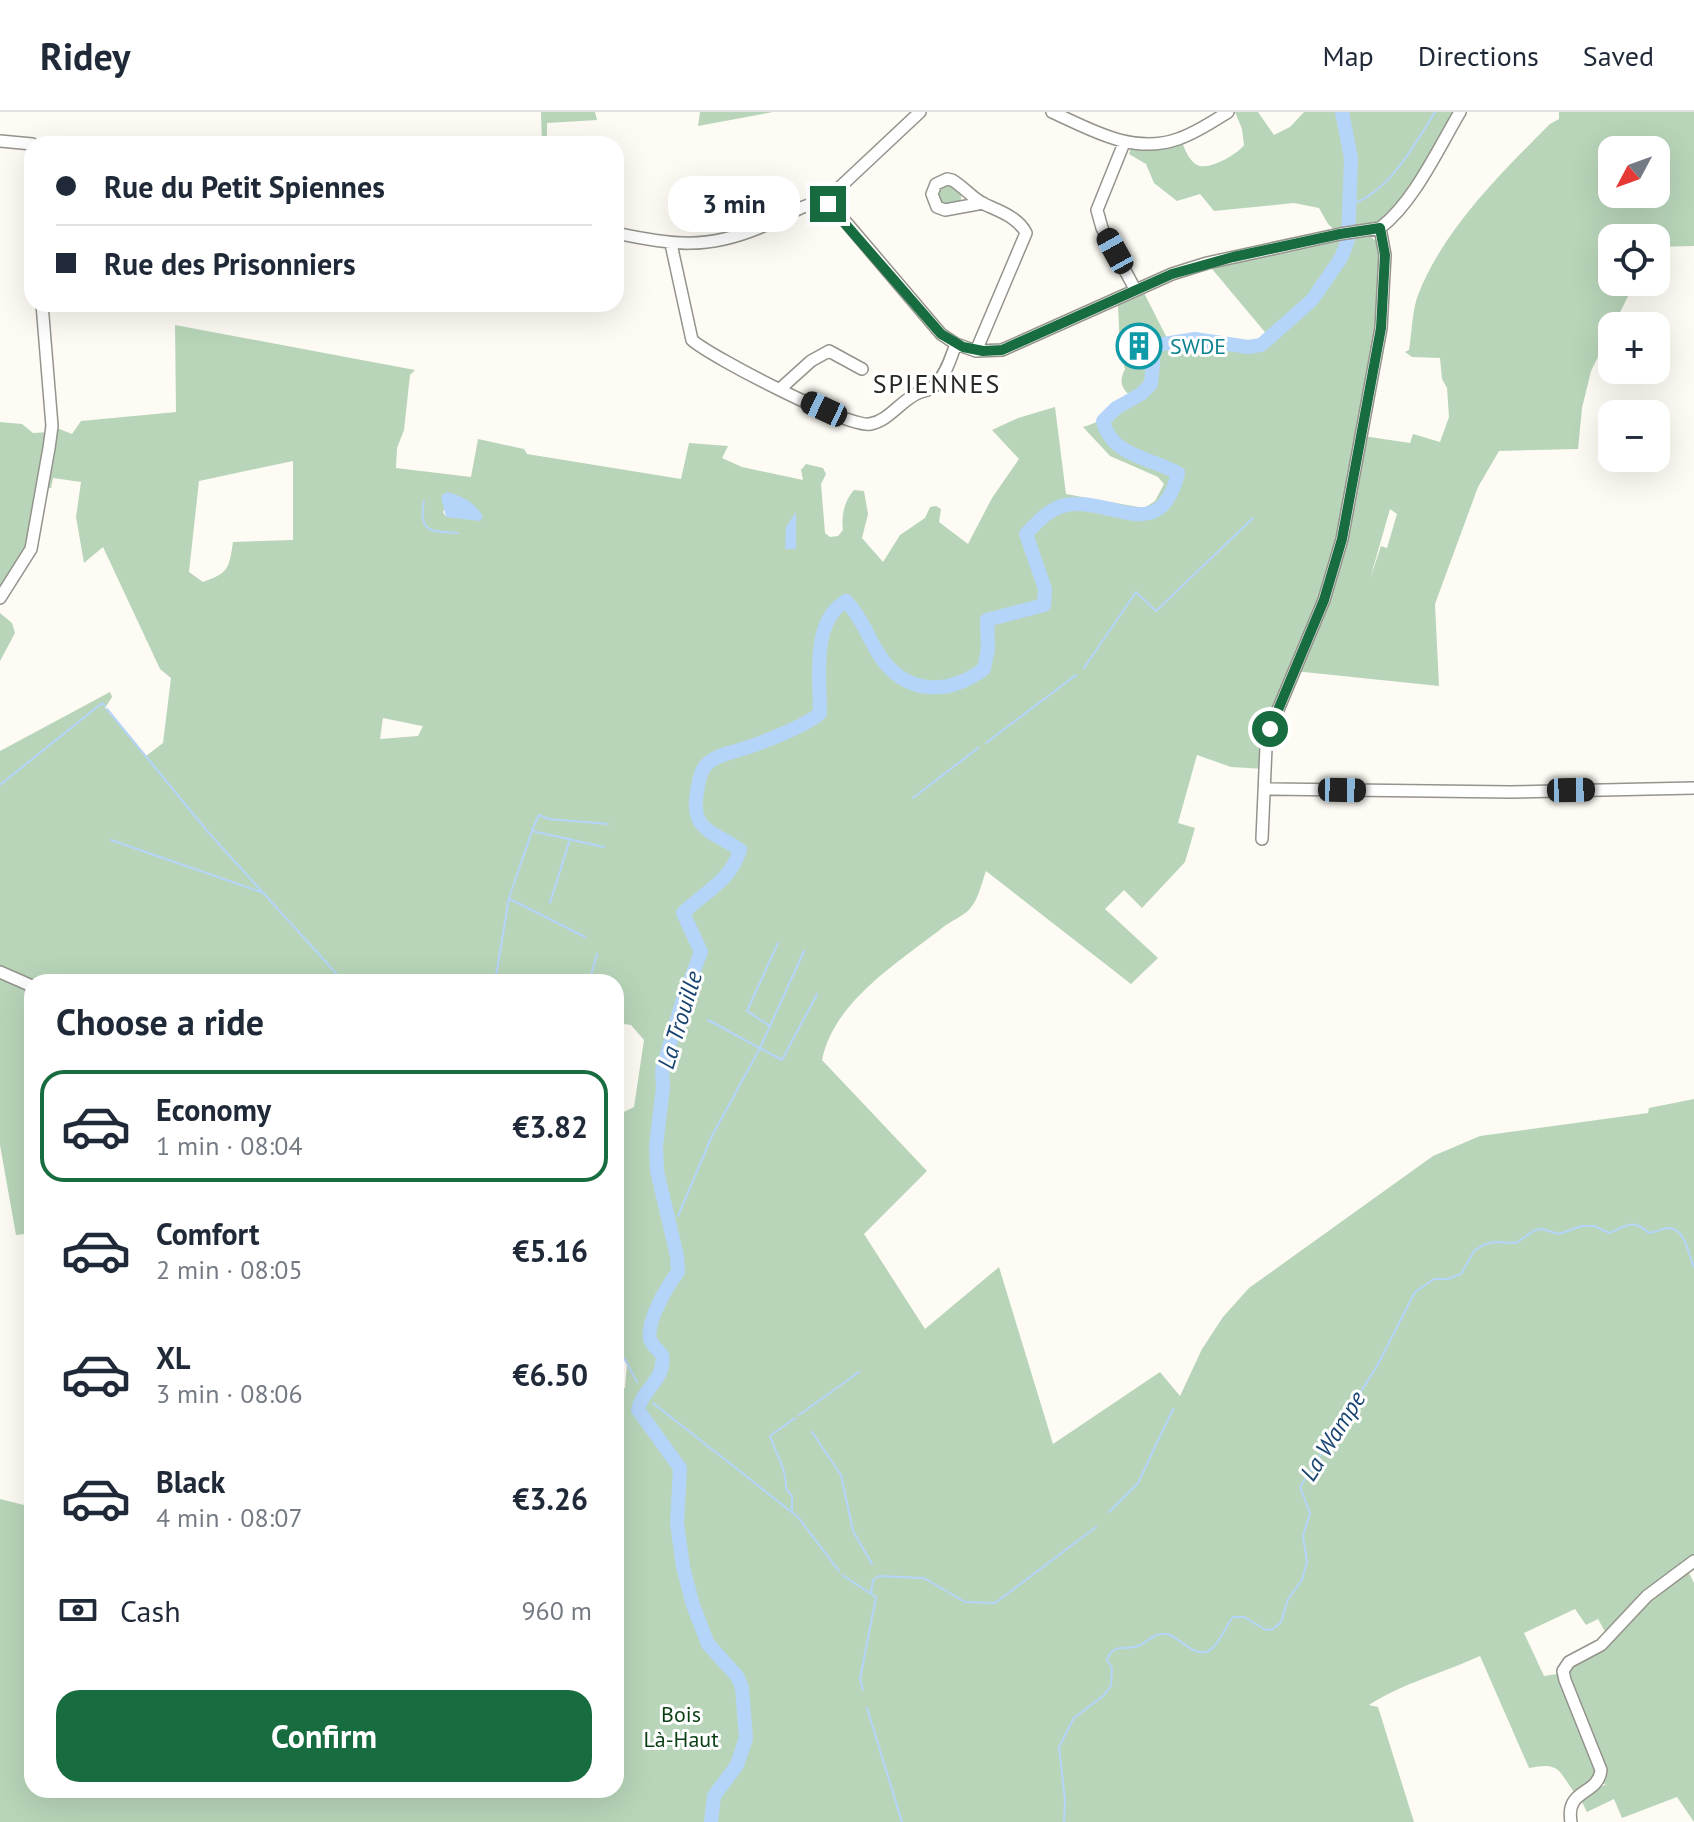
<!DOCTYPE html>
<meta charset="utf-8">
<style>
body{margin:0;font-family:"PT Sans",sans-serif;background:#f2f2f3;color:#1f2937;height:100vh;display:flex;flex-direction:column;font-size:30px;white-space:nowrap}
*{box-sizing:border-box;margin:0}
p{font-size:26px;color:#747a83}
.icon{flex:none;width:44px;height:44px;fill:none;stroke:currentColor;stroke-width:2;stroke-linecap:round;stroke-linejoin:round}
.map{position:relative;flex:1;overflow:hidden}
.sheet{position:absolute;left:24px;top:862px;width:600px;height:824px;display:flex;flex-direction:column;background:#fff;border-radius:24px;box-shadow:0 8px 32px #0002}
.sheet>*{flex:none}
.top-card{position:absolute;left:24px;top:24px;width:600px;height:176px;border-radius:24px;box-shadow:0 8px 32px #0002;display:grid;align-content:center;height:176px;padding:0 32px;background:#fff}
.needle{width:52px;rotate:229deg}
.tools{position:absolute;left:1598px;top:24px;display:grid;gap:16px}
.tools a{display:grid;place-items:center;width:72px;height:72px;border-radius:16px;background:#fff;box-shadow:0 8px 32px #0002;font-size:40px}
.end{position:absolute;width:36px;height:36px;margin:-18px;border:10px solid #176d3f;background:#fff;box-shadow:0 0 0 4px #fff}
.from{border-radius:50%}
.bubble{position:absolute;height:56px;border-radius:24px;background:#fff;box-shadow:0 8px 32px #0002;font-size:26px;font-weight:800;line-height:56px;text-align:center}
.car{position:absolute;width:24px;height:48px;margin:-24px -12px;border-radius:10px;box-shadow:0 0 6px 2px #0007;background:linear-gradient(#222 24%,#8ab4d8 0 40%,#222 0 76%,#8ab4d8 0 86%,#222 0)}
.top-card b{display:flex;align-items:center;gap:28px;height:76px;font-size:30px}
.top-card b+b{border-top:2px solid #e0e1e3}
.top-card i{width:20px;height:20px;background:#1f2937}
ul{padding:0;list-style:none}
li{display:flex;align-items:center;gap:24px;height:112px;margin:0 16px 12px;padding:0 16px;border:4px solid transparent;border-radius:24px}
li div{flex:1}
li b{display:block;font-size:30px}
li em{font-style:normal;font-weight:800}
li.selected{border-color:#176d3f}
li>.icon{width:72px;height:72px;stroke-width:1.5}
h2{padding:0 32px;font-size:36px;line-height:96px}
.pay{display:flex;align-items:center;gap:20px;height:88px;padding:0 32px;font-size:30px}
.pay p{margin-inline-start:auto}
.cta{display:flex;gap:16px;margin-top:auto;padding:16px 32px}
.cta a{flex:1;height:92px;border-radius:24px;background:#176d3f;color:#fff;font-size:32px;font-weight:800;line-height:92px;text-align:center}
header{display:flex;align-items:center;gap:48px;box-sizing:border-box;height:112px;padding:0 40px;background:#fff;border-bottom:2px solid #e0e1e3}
header strong{font-size:38px}
nav{display:flex;gap:44px;margin-inline-start:auto;font-size:28px}
.map>svg:first-child{display:block}
.green{fill:#b8d5b9;fill-rule:evenodd}
.water{fill:#b5d4f9}
.lines{fill:none;stroke-linecap:round;stroke-linejoin:round}
.stream{stroke:#b5d4f9;stroke-width:2}
.river{stroke:#b5d4f9;stroke-width:14}
.minor-casing{stroke:#94938c;stroke-width:14}
.minor{stroke:#fff;stroke-width:11}
.route{stroke:#176d3f;stroke-width:10}
.labels{text-anchor:middle;stroke-width:6;stroke-linejoin:round;paint-order:stroke}
.culture-label{font-size:22px;fill:#0d838f;stroke:#fff;text-anchor:start}
.park-label{font-size:22px;fill:#093f13;stroke:#fff}
.water-label{font-size:24px;font-style:italic;fill:#194471;stroke:#fff}
.quarter-label{font-size:26px;letter-spacing:2px;fill:#2b2924;stroke:#fff}
</style>
<header>
<strong>Ridey</strong>
<nav><a>Map</a><a>Directions</a><a>Saved</a></nav>
</header>
<div class="map">
<svg width="1694" height="1710" viewBox="0 0 1694 1710">
<rect width="100%" height="100%" fill="#fdfbf4"/>
<path class="green" d="M 541,0 L 595,0 L 597,8 L 547,11 L 547,32 L 542,32 Z
M 700,0 L 773,0 L 698,14 Z
M 1235,0 L 1258,0 L 1274,23 L 1290,15 L 1304,0 L 1460,0 L 1409,85 L 1376,112 L 1369,123 L 1378,131 L 1385,143 L 1363,324 L 1410,331 L 1413,322 L 1440,330 L 1449,305 L 1447,276 L 1442,267 L 1440,246 L 1412,245 L 1405,240 L 1409,238 C 1412,220 1412,199 1418,183 C 1443,118 1502,60 1550,12 L 1559,7 L 1559,0 L 1694,0 L 1694,134 L 1656,135 L 1656,126 L 1612,126 L 1612,170 L 1635,170 L 1591,259 L 1582,296 L 1578,337 L 1499,339 L 1478,375 L 1435,492 L 1439,574 L 1294,559 L 1285,578 L 1265,657 L 1231,655 L 1197,643 L 1178,711 L 1195,716 L 1185,750 L 1142,796 L 1124,778 L 1105,797 L 1158,846 L 1131,872 L 986,759 C 982,770 979,785 972,794 C 967,803 950,809 942,816 C 898,851 834,889 822,948 L 927,1059 L 864,1122 L 925,1217 L 999,1155 L 1053,1332 L 1160,1260 L 1180,1284 L 1202,1237 L 1223,1205 L 1249,1176 L 1433,1044 L 1480,1024 L 1648,1001 L 1649,996 L 1694,987 L 1694,1449 L 1686,1455 L 1694,1471 L 1694,1710 L 1677,1685 L 1622,1706 L 1614,1687 L 1587,1700 L 1580,1686 L 1606,1672 L 1596,1671 L 1577,1684 C 1558,1660 1562,1649 1529,1656 L 1480,1544 C 1443,1561 1403,1571 1369,1593 L 1378,1595 L 1414,1710 L 0,1710 L 0,1387 L 32,1395 L 32,1678 L 616,1678 L 616,1275 L 625,1276 L 627,1251 L 616,1231 L 616,1004 L 634,995 L 644,928 L 631,913 L 616,911 L 616,870 L 32,870 L 32,1121 L 16,1123 L 0,1033 L 0,639 L 110,580 L 112,585 L 105,596 L 146,644 L 163,631 L 171,566 L 160,557 L 103,435 L 84,451 L 76,405 L 81,370 L 53,366 L 51,376 L 43,376 L 31,437 L 0,486 L 0,310 L 22,312 L 33,321 L 50,320 L 52,314 L 72,322 L 81,309 L 176,300 L 175,213 L 415,258 L 410,263 L 404,318 L 397,336 L 396,356 L 471,365 L 478,327 L 524,337 L 527,342 L 681,367 L 689,331 L 728,334 L 722,346 L 742,355 L 803,368 L 801,358 L 806,352 L 823,356 L 826,362 L 821,372 L 825,421 L 830,425 L 838,424 L 843,418 C 841,405 844,389 854,378 L 864,379 L 868,402 L 862,426 L 883,450 L 900,423 L 925,406 L 930,395 L 936,394 L 941,397 L 939,410 L 968,432 L 992,386 L 1019,347 L 992,318 L 1018,306 L 1055,295 L 1066,382 L 1144,396 L 1155,389 L 1164,372 L 1158,365 L 1110,344 L 1083,315 C 1107,308 1114,298 1134,286 C 1122,279 1118,270 1125,257 L 1120,239 L 1118,193 L 1115,186 L 1141,175 L 1169,230 L 1195,227 L 1248,235 L 1269,225 L 1207,151 L 1339,122 L 1328,112 L 1319,96 L 1294,91 L 1214,99 L 1200,82 L 1177,89 L 1154,71 L 1146,52 L 1129,42 L 1131,35 L 1182,30 C 1185,38 1189,48 1197,53 C 1209,59 1238,42 1244,33 L 1242,17 ZM 1612,38 L 1656,38 L 1656,82 L 1612,82 ZM 293,349 L 293,428 L 233,430 C 229,456 229,461 203,470 L 189,460 L 199,369 ZM 454,382 L 483,405 L 446,405 L 443,400 ZM 1390,397 L 1397,402 L 1387,436 L 1381,434 L 1370,467 ZM 383,606 L 422,614 L 423,614 L 418,624 L 380,627 ZM 1575,1497 L 1586,1513 L 1598,1507 L 1609,1527 L 1563,1561 L 1544,1564 L 1524,1521 Z
M 948,71 L 961,79 L 961,88 L 941,94 L 936,78 Z
M 0,501 L 12,511 L 15,521 L 0,549 Z"/>
<path class="water" d="M 447,380 C 462,384 475,390 483,405 L 480,409 L 446,405 L 441,384 Z
M 796,400 L 796,437 L 785,437 L 786,415 Z"/>
<g class="lines">
<path class="stream" d="M 1350,93 C 1389,81 1415,32 1435,0
M 1142,234 L 1155,237
M 424,389 C 418,420 430,420 458,421
M 1084,556 L 1136,480 L 1156,499 L 1253,406
M 107,597 L 208,720 L 344,870
M 986,631 L 1076,563
M 0,673 L 102,591 L 105,594
M 913,686 L 978,636
M 532,718 L 539,703 L 549,707 L 608,712
M 111,728 L 261,780
M 510,787 L 585,825
M 550,791 L 570,727
M 496,863 L 513,870
M 495,870 L 509,786 L 532,719 L 604,735
M 589,870 L 597,842
M 708,908 L 782,948 L 817,882
M 770,914 L 747,899 L 778,831
M 678,1104 L 712,1024 L 760,936 L 804,839
M 616,1231 L 637,1270
M 653,1291 L 798,1405 L 839,1459
M 799,1303 L 859,1260
M 812,1320 L 841,1363 L 853,1419 L 872,1452
M 792,1399 L 792,1384 L 786,1377 C 787,1358 776,1342 770,1324 L 795,1306
M 1109,1400 L 1138,1371 L 1173,1297
M 842,1463 L 876,1485 L 860,1567 L 863,1578
M 871,1481 L 873,1468 L 879,1464 L 924,1466 L 965,1490 L 995,1491 L 1096,1415
M 867,1596 L 902,1710
M 1064,1710 L 1065,1688 L 1059,1635 L 1074,1606 L 1104,1583 L 1111,1574 L 1112,1556 L 1107,1548 C 1113,1530 1125,1539 1138,1534 C 1148,1530 1154,1520 1167,1522 C 1179,1525 1193,1544 1206,1540 C 1218,1536 1225,1515 1233,1505 L 1244,1505 L 1266,1518 L 1273,1517 L 1281,1510 L 1288,1487 L 1302,1468 L 1307,1450 L 1303,1424 L 1310,1401 L 1300,1375 L 1377,1254 L 1415,1180 L 1434,1167 L 1448,1167 L 1461,1162 L 1474,1139 L 1483,1133 L 1493,1130 L 1516,1131 L 1535,1118 L 1542,1117 L 1559,1122 L 1582,1114 L 1594,1114 L 1609,1121 C 1627,1114 1633,1106 1649,1121 C 1656,1120 1664,1116 1669,1116 C 1686,1117 1688,1143 1694,1155"/>
<path class="river" d="M 711,1710 L 714,1684 L 737,1653 L 746,1626 L 742,1576 L 737,1564 L 708,1532 L 693,1493 L 683,1455 L 677,1411 L 680,1356 L 638,1298 C 642,1277 666,1268 662,1243 C 658,1238 652,1233 650,1227 C 646,1210 667,1174 678,1160 L 677,1144 L 657,1059 L 656,1034 L 663,975 L 662,959 L 682,890 L 701,840 L 683,801 C 705,779 730,770 740,738 C 713,719 690,719 697,680 C 699,670 700,658 708,651 C 717,643 731,641 742,637 C 762,631 808,613 820,601 C 820,566 811,509 846,489 C 860,503 867,523 878,541 C 904,583 947,584 984,557 L 988,537 L 987,508 L 1044,493 L 1045,477 L 1026,422 C 1037,410 1050,396 1066,393 C 1114,385 1160,435 1178,361 C 1151,346 1111,344 1103,309 L 1116,296 L 1141,282 L 1151,272 L 1154,239 L 1157,233 L 1195,227 L 1248,235 L 1261,233 L 1312,188 L 1341,146 L 1348,128 L 1351,46 L 1342,0"/>
<g class="minor-casing">
<path id="minor" d="M 1052,0 C 1092,18 1133,43 1178,27 C 1196,21 1212,10 1228,0
M 0,29 L 32,32
M 1124,31 L 1097,98 L 1102,116 L 1135,177
M 824,90 L 834,96 L 941,222 L 956,232 L 976,239 L 1002,238 L 1172,162 L 1207,151 L 1340,122 L 1380,116
M 824,90 L 920,0
M 1380,116 C 1414,90 1438,37 1460,0
M 616,121 C 671,133 707,138 761,115 C 781,107 803,91 824,90
M 671,132 L 692,228 C 711,245 848,316 870,312 C 888,309 900,290 916,282 C 924,278 931,279 937,271 C 947,260 951,245 956,232
M 976,239 L 1026,121 C 1018,105 999,99 984,92 C 972,86 964,75 952,68 L 947,67 L 936,72 L 932,82 L 937,95 L 945,98 L 983,91
M 780,277 L 811,249 L 829,239 L 862,257
M 0,486 L 31,437 L 49,336 L 52,314 L 42,192
M 1265,677 L 1510,680 L 1694,676
M 1262,727 L 1266,635 L 1270,617 L 1324,488 L 1342,427 L 1381,216 L 1385,143 L 1380,116
M 0,860 L 32,874
M 1571,1710 C 1565,1676 1598,1684 1601,1658 L 1565,1568 L 1563,1559 L 1569,1550 L 1601,1533 L 1647,1484 L 1694,1449"/>
</g>
<use href="#minor" class="minor"/>
</g>
<g class="lines">
<path class="route" d="M 828,92 L 941,222 L 963,235 L 983,239 L 1002,238 L 1172,162 L 1233,145 L 1340,122 L 1380,116 L 1385,143 L 1381,216 L 1342,427 L 1324,488 L 1270,617"/>
</g>
<defs>
<g id="building-ring" transform="scale(2.3)"><circle r="9.5" fill="#fff" stroke="#0f9aa8" stroke-width="1.5"/><path d="M-4-6H4V6H1V3H-1V6H-4ZM-2.5-4.3h1.7v1.8h-1.7ZM.8-4.3h1.7v1.8H.8ZM-2.5-1h1.7V.8h-1.7ZM.8-1h1.7V.8H.8Z" fill="#0f9aa8"/></g>
</defs>
<g fill-rule="evenodd">
<use href="#building-ring" x="1139" y="234"/>
</g>
<g class="labels">
<g class="culture-label">
<text x="1170" y="242">SWDE</text>
</g>
<g class="park-label">
<text x="681" y="1610">Bois<tspan x="681" dy="25">Là-Haut</tspan></text>
</g>
<g class="water-label">
<text transform="translate(680 908) rotate(-73)" y="8">La Trouille</text>
<text transform="translate(1333 1324) rotate(-58)" y="8">La Wampe</text>
</g>
<g class="quarter-label">
<text x="937" y="281">SPIENNES</text>
</g>
</g>
</svg>
<div class="tools">
<a><svg class="needle" viewBox="-14 -14 28 28"><path d="M0-13l5 13h-10z" fill="#e53935"/><path d="M0 13l5-13h-10z" fill="#747a83"/></svg></a>
<a><svg class="icon" aria-label="locate" viewBox="0 0 24 24"><circle cx="12" cy="12" r="6"/><path d="M12 2v4M12 18v4M2 12h4M18 12h4"/></svg></a>
<a>+</a>
<a>−</a>
</div>
<i class="end from" style="left:1270px;top:617px"></i>
<i class="end" style="left:828px;top:92px"></i>
<div class="bubble" style="left:668px;top:64px;width:132px">3 min</div>
<i class="car" style="left:1115px;top:139px;rotate:331deg"></i>
<i class="car" style="left:824px;top:297px;rotate:295deg"></i>
<i class="car" style="left:1342px;top:678px;rotate:91deg"></i>
<i class="car" style="left:1571px;top:678px;rotate:89deg"></i>
<div class="top-card">
<b><i class="from"></i>Rue du Petit Spiennes</b>
<b><i></i>Rue des Prisonniers</b>
</div>
<section class="sheet">
<h2>Choose a ride</h2>
<ul>
<li class="selected"><svg class="icon" aria-label="car" viewBox="0 0 24 24"><path d="M5 17H2v-5l4-1 3-4h7l3 4 3 1v5h-3M9 17h6M6 11h13"/><circle cx="7" cy="17" r="2"/><circle cx="17" cy="17" r="2"/></svg><div><b>Economy</b><p>1 min · 08:04</p></div><em>€3.82</em></li>
<li><svg class="icon" aria-label="car" viewBox="0 0 24 24"><path d="M5 17H2v-5l4-1 3-4h7l3 4 3 1v5h-3M9 17h6M6 11h13"/><circle cx="7" cy="17" r="2"/><circle cx="17" cy="17" r="2"/></svg><div><b>Comfort</b><p>2 min · 08:05</p></div><em>€5.16</em></li>
<li><svg class="icon" aria-label="car" viewBox="0 0 24 24"><path d="M5 17H2v-5l4-1 3-4h7l3 4 3 1v5h-3M9 17h6M6 11h13"/><circle cx="7" cy="17" r="2"/><circle cx="17" cy="17" r="2"/></svg><div><b>XL</b><p>3 min · 08:06</p></div><em>€6.50</em></li>
<li><svg class="icon" aria-label="car" viewBox="0 0 24 24"><path d="M5 17H2v-5l4-1 3-4h7l3 4 3 1v5h-3M9 17h6M6 11h13"/><circle cx="7" cy="17" r="2"/><circle cx="17" cy="17" r="2"/></svg><div><b>Black</b><p>4 min · 08:07</p></div><em>€3.26</em></li>
</ul>
<div class="pay"><svg class="icon" aria-label="cash" viewBox="0 0 24 24"><path d="M3 7h18v10H3z"/><circle cx="12" cy="12" r="2"/></svg>Cash<p>960 m</p></div>
<div class="cta"><a>Confirm</a></div>
</section>
</div>
